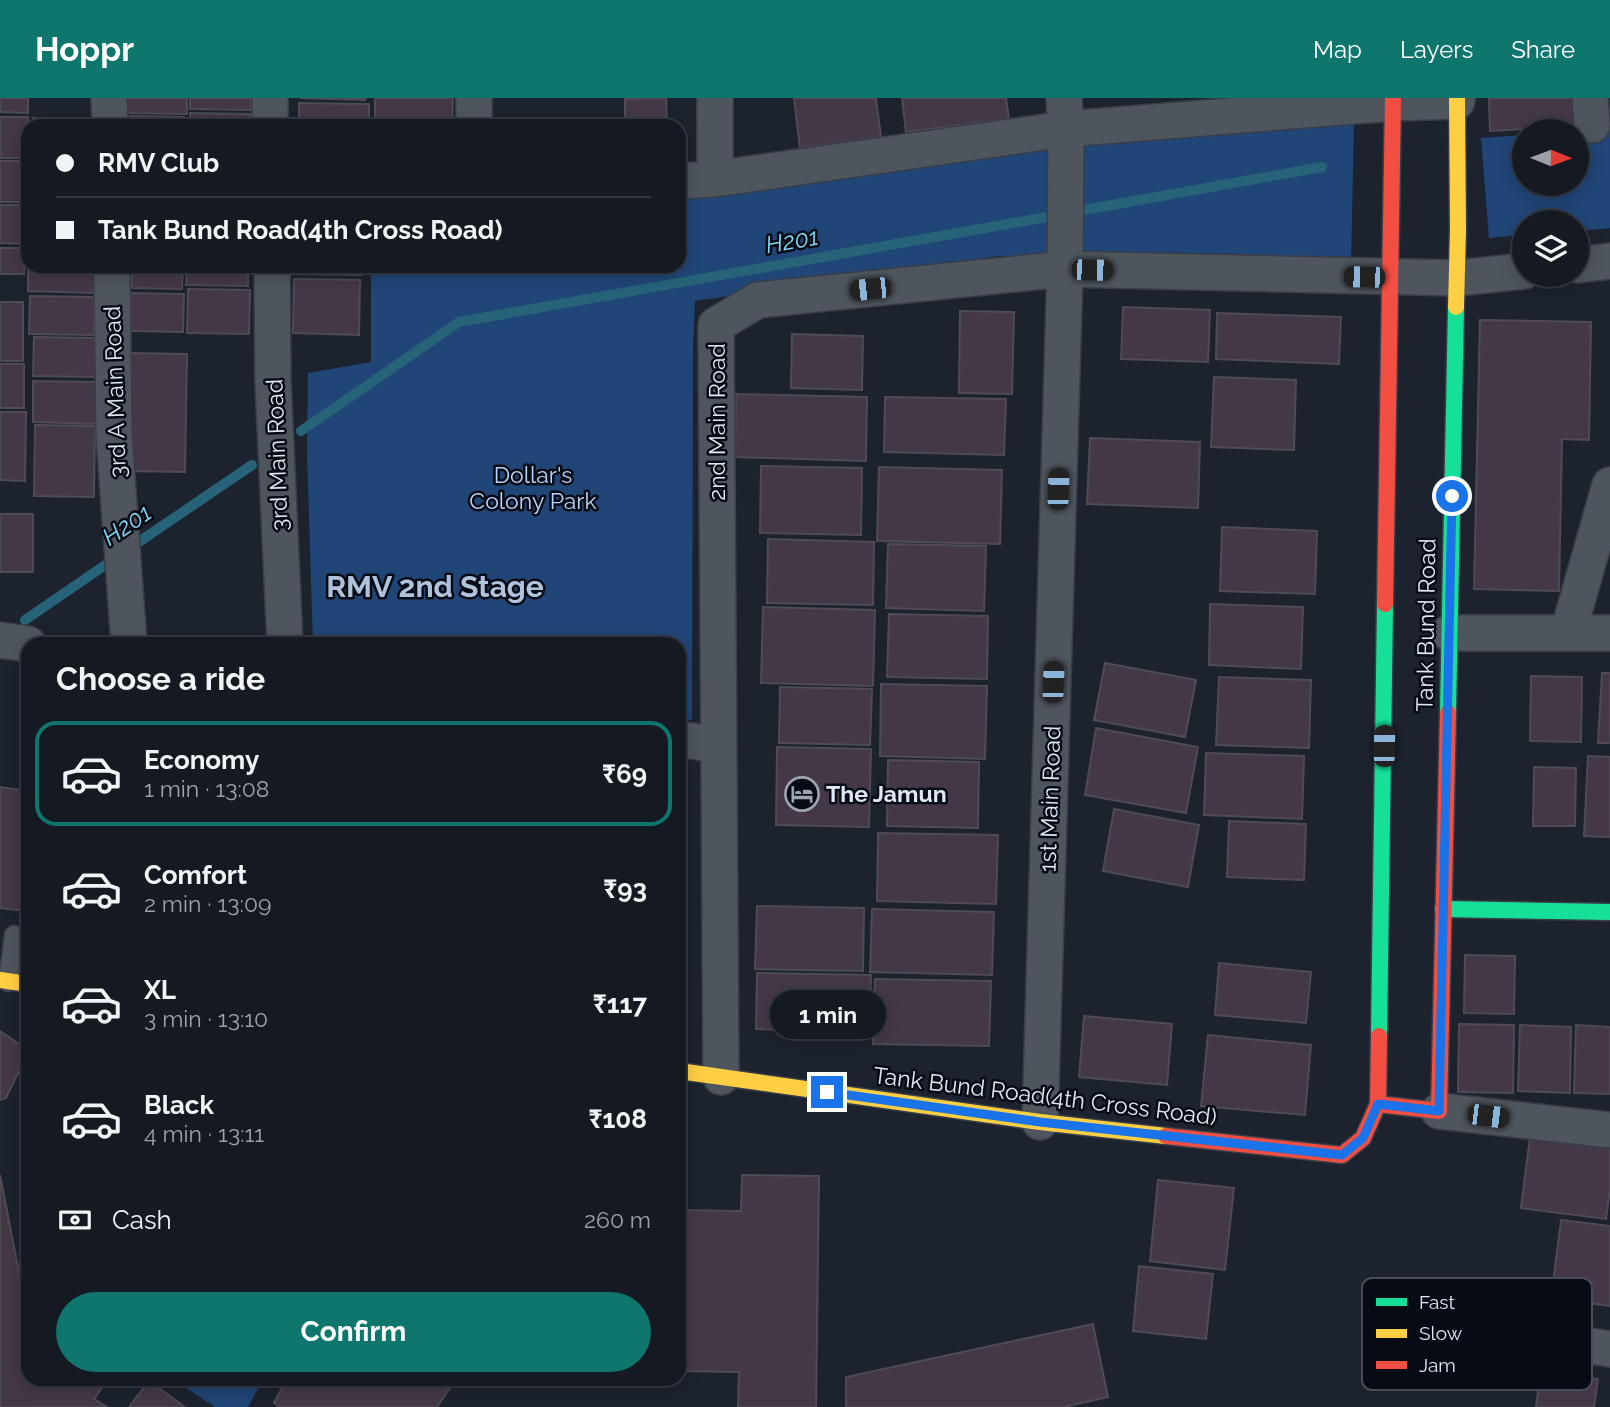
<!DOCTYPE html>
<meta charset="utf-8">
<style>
body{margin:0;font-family:Raleway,sans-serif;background:#1e232a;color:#f1f3f6;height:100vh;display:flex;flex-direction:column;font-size:26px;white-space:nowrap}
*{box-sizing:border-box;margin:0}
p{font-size:23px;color:#9da1a5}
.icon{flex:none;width:38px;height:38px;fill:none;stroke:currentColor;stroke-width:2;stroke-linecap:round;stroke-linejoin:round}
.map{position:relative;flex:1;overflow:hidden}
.sheet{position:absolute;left:21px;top:539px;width:665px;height:749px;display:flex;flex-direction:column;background:#151a22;border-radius:21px;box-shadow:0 4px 18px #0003,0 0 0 2px #343840}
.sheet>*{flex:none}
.top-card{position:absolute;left:21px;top:21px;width:665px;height:154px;border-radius:21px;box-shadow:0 4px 18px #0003,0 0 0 2px #343840;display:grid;align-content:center;height:154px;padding:0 35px;background:#151a22}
.needle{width:46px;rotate:91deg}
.buttons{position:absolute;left:1512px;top:21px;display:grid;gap:14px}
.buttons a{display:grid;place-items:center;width:77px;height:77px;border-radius:50%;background:#151a22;box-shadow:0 4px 18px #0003,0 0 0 2px #343840;font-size:35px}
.end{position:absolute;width:32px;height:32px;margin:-16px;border:9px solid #1a73e8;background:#fff;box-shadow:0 0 0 4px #fff}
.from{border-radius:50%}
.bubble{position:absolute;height:49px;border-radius:24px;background:#151a22;box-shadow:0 4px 18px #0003,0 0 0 2px #343840;font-size:23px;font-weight:700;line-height:49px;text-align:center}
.car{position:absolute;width:21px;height:42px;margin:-21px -10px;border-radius:9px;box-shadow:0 0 5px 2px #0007;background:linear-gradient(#222 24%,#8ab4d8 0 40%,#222 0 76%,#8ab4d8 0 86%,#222 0)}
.top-card b{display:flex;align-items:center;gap:24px;height:66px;font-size:26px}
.top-card b+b{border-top:2px solid #343840}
.top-card i{width:18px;height:18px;background:#f1f3f6}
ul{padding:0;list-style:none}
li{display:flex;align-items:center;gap:21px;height:105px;margin:0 14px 10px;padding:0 21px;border:4px solid transparent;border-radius:21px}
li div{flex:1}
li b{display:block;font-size:26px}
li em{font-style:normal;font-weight:700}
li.on{border-color:#0f766e}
li>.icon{width:63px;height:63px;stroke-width:1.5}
h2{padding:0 35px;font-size:32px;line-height:84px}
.pay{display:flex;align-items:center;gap:18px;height:77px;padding:0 35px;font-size:26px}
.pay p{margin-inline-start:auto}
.primary-button{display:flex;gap:14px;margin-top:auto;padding:14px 35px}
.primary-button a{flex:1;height:80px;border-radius:42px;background:#0f766e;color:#fff;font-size:28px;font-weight:700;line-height:80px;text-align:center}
header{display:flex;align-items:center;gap:42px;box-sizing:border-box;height:98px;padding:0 35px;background:#0f766e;color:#fff}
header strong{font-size:33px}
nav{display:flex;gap:38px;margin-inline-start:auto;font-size:24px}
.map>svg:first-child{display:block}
.green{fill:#204577}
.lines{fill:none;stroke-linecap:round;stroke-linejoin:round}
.stream{stroke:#266379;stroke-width:10}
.building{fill:#443846;stroke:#4e4b53;stroke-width:2}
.lane-casing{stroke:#383d47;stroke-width:21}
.street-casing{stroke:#383d47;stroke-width:38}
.fast-casing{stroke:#383d47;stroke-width:19}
.slow-casing{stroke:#383d47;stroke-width:19}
.jam-casing{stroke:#383d47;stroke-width:19}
.lane{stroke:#4e555d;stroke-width:18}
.street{stroke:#4e555d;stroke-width:35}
.fast{stroke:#16e098;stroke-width:16}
.slow{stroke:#ffcf43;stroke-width:16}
.jam{stroke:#f24e42;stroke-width:16}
.route{stroke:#1a73e8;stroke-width:9}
.labels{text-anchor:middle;stroke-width:5;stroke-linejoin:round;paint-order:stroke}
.street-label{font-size:23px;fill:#dfe9f6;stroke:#060b14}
.park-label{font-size:23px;fill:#b8d4fb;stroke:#060b14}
.poi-label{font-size:23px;font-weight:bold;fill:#dfe9f6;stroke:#060b14;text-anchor:start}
.water-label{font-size:24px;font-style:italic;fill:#82d6f6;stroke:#060b14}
.district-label{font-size:30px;font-weight:bold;fill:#b0c3dd;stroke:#060b14}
.key{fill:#060b14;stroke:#474e58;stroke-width:2}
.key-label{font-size:19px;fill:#dfe9f6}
</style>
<header>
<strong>Hoppr</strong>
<nav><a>Map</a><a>Layers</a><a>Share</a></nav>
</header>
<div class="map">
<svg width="1610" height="1309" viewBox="0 0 1610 1309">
<rect width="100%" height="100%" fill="#1c232e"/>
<path class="green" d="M 1354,21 L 1351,166 L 999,158 L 695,203 L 693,250 L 692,622 L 679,620 L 679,546 L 313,546 L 307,356 L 308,275 L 371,264 L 371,168 L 679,168 L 679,101 L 715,97 L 1081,39 Z
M 1610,30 L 1610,130 L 1577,133 L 1577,124 L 1524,124 L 1524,137 L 1489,140 L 1481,40 L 1524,37 L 1524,86 L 1577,86 L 1577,33 L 1565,33 Z
M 173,1281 L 263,1281 L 248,1309 L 215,1309 Z"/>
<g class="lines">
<path class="stream" d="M 1073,114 L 1322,69
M 301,333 L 459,224 L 1058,117
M 130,450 L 252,367
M 25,522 L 114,461"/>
</g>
<path class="building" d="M 0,0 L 28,0 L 28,15 L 0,14 Z
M 125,0 L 187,0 L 187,16 L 125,15 Z
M 190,0 L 251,0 L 251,12 L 190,11 Z
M 300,0 L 366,0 L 365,2 Z
M 375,0 L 453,0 L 452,28 L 375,28 Z
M 666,0 L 667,28 L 625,28 L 625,1 Z
M 794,0 L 876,0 L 881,39 L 800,50 Z
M 902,0 L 1006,0 L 1009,21 L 906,34 Z
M 1489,0 L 1574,0 L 1576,28 L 1490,33 Z
M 299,5 L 369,6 L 369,28 L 299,28 Z
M 190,15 L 250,16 L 250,28 L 190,28 Z
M 130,18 L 184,19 L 184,28 L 130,28 Z
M 0,19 L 28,19 L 28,60 L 0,60 Z
M 33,20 L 90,21 L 90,28 L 32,28 Z
M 0,63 L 25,63 L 25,104 L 0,104 Z
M 0,107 L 28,107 L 28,146 L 0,145 Z
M 0,150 L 24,150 L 24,176 L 0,176 Z
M 28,168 L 94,168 L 94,195 L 28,193 Z
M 132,168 L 183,168 L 182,191 L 132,190 Z
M 187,168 L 248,168 L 248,188 L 186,187 Z
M 293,168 L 361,168 L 361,177 L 293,176 Z
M 294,181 L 360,182 L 359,237 L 293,235 Z
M 188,191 L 250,192 L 249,236 L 187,235 Z
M 131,195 L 184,196 L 183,234 L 131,233 Z
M 30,198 L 94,199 L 94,237 L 29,236 Z
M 0,204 L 23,204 L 23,263 L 0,263 Z
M 1123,209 L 1210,212 L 1208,264 L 1121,261 Z
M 960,213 L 1014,214 L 1012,296 L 959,295 Z
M 1217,215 L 1341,219 L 1339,266 L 1216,261 Z
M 1480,222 L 1591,224 L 1589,342 L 1562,341 L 1559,493 L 1474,491 Z
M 792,236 L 863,238 L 862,292 L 791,290 Z
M 34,239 L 96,240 L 96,279 L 33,278 Z
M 129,255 L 187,256 L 185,374 L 127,373 Z
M 0,266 L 24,266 L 24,310 L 0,310 Z
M 1214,279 L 1296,282 L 1294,352 L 1211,349 Z
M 33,283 L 98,284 L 97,326 L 33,324 Z
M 736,296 L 867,299 L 866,363 L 735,359 Z
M 885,299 L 1006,301 L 1004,357 L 884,354 Z
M 0,314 L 26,314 L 25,383 L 0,382 Z
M 35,327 L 95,328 L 94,399 L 34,398 Z
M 1090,340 L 1200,344 L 1198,410 L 1087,406 Z
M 761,368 L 862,370 L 861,437 L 760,435 Z
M 879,369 L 1002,372 L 1000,446 L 877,443 Z
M 0,416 L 33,416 L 33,474 L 0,474 Z
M 1222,429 L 1317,433 L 1315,496 L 1220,493 Z
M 768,441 L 874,444 L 873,507 L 767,505 Z
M 888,446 L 986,448 L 984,513 L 886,510 Z
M 1210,506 L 1303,509 L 1301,571 L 1209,567 Z
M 763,509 L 875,512 L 873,588 L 761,585 Z
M 889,516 L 988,518 L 987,581 L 887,579 Z
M 1105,565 L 1196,582 L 1185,639 L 1094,622 Z
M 1602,575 L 1610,575 L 1610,645 L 1598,645 Z
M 1531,578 L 1582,579 L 1581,644 L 1530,643 Z
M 1219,579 L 1311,582 L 1309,650 L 1216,647 Z
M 881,586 L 987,588 L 985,661 L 880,658 Z
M 780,589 L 872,591 L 870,647 L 779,645 Z
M 1096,630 L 1198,649 L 1186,715 L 1085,697 Z
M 777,649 L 871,651 L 869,729 L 776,727 Z
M 1206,655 L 1304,658 L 1302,721 L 1204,717 Z
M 1588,658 L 1610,659 L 1610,739 L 1584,738 Z
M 888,662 L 979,664 L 978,730 L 887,728 Z
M 1534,669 L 1576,670 L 1575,728 L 1533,728 Z
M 0,689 L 28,693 L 28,785 L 25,813 L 0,810 Z
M 1114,711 L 1199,727 L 1188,789 L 1103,773 Z
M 1229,723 L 1306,726 L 1304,782 L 1227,779 Z
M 878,735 L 998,737 L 996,806 L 877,803 Z
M 757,808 L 864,810 L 863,873 L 755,871 Z
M 872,811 L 994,814 L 992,877 L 870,874 Z
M 1465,857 L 1515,858 L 1514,916 L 1464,915 Z
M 1219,865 L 1311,874 L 1306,925 L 1215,917 Z
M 757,875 L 871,877 L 869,934 L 756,931 Z
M 875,881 L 991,883 L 989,948 L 873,946 Z
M 1084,918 L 1172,926 L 1167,987 L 1079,979 Z
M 1459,926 L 1514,927 L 1513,995 L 1458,994 Z
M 1520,927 L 1571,929 L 1570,995 L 1518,993 Z
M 1576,927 L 1610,929 L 1610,996 L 1574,995 Z
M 0,933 L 28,952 L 28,955 L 6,1000 L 0,1002 Z
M 1208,937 L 1311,947 L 1305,1017 L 1201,1008 Z
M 1530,1039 L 1610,1049 L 1610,1091 L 1606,1121 L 1521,1110 Z
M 0,1077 L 22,1190 L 28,1182 L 28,1281 L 108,1281 L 94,1301 L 107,1309 L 0,1309 Z
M 742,1077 L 819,1078 L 816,1309 L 738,1309 L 739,1274 L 679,1273 L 679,1112 L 741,1113 Z
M 1158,1082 L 1234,1090 L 1225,1172 L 1150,1163 Z
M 1561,1122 L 1610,1128 L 1610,1208 L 1551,1200 Z
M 1139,1168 L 1213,1176 L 1206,1241 L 1133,1233 Z
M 1093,1226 L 1108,1299 L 1064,1309 L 846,1309 L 846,1279 Z
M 1541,1273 L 1598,1281 L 1594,1309 L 1536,1309 Z
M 287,1281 L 456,1281 L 437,1309 L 280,1309 L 274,1305 Z
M 149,1283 L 185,1309 L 129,1309 Z"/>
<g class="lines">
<g class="lane-casing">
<path id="lane" d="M 8,884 L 14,837"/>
</g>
<g class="street-casing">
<path id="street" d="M 109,0 L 110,28
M 270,0 L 270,28
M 715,0 L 715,81
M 1590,0 L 1592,27
M 474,28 L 474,0
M 679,83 L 715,81 L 1066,31 L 1393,5 L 1457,3
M 1577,167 L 1610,163
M 112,168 L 114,337 L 129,546
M 272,168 L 273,284 L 285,546
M 1449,535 L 1610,535
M 1568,535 L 1610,387
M 0,542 L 28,546
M 679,641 L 718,647
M 721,979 L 716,227 L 758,202 L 1065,171 L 1457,180 L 1524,173
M 1439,1013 L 1610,1032
M 1040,1024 L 1065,171 L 1066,31 L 1064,0
M 1527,1239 L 1610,1251"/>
</g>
<g class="fast-casing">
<path id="fast" d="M 1448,615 L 1456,209
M 1443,811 L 1610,814
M 1379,938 L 1385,506"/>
</g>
<g class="slow-casing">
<path id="slow" d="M 1456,209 L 1458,132 L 1457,0
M 0,882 L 28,886
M 679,973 L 1040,1024 L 1166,1038"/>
</g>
<g class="jam-casing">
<path id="jam" d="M 1385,506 L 1393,0
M 1378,1006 L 1439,1013 L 1448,615
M 1166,1038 L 1342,1057 L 1363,1040 L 1378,1006 L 1379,938"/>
</g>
<use href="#lane" class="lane"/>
<use href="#street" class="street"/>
<use href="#fast" class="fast"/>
<use href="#slow" class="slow"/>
<use href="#jam" class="jam"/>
</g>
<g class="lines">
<path class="route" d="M 827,994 L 1040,1024 L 1342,1057 L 1363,1040 L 1378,1006 L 1439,1013 L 1452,398"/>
</g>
<defs>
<g id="hotel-ring" transform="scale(1.75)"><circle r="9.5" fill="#060b14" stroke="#9ba4b0" stroke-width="1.5"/><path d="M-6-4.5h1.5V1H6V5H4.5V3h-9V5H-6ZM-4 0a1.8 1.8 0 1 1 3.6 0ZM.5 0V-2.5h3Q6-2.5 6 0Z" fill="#9ba4b0"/></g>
</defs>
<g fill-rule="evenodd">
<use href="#hotel-ring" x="802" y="696"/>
</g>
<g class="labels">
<g class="street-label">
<text transform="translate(115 294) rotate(-92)" y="8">3rd A Main Road</text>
<text transform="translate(717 324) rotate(-90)" y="8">2nd Main Road</text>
<text transform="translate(277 357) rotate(-92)" y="8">3rd Main Road</text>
<text transform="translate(1426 527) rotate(-89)" y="8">Tank Bund Road</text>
<text transform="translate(1050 701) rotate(-88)" y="8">1st Main Road</text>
<text transform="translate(1045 998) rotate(7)" y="8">Tank Bund Road(4th Cross Road)</text>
</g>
<g class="park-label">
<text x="533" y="385">Dollar's<tspan x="533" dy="26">Colony Park</tspan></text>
</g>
<g class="poi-label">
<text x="826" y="704">The Jamun</text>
</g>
<g class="water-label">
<text transform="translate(792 143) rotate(-10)" y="8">H201</text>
<text transform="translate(127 427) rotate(-34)" y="8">H201</text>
</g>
<g class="district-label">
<text x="435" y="499">RMV 2nd Stage</text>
</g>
</g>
<rect x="1362" y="1180" width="230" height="112" rx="10" class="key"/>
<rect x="1376" y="1200" width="31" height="8" fill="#16e098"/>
<rect x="1376" y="1231" width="31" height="9" fill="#ffcf43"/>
<rect x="1376" y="1263" width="31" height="8" fill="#f24e42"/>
<g class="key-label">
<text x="1419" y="1211">Fast</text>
<text x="1419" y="1242">Slow</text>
<text x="1419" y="1274">Jam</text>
</g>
</svg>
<div class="buttons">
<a><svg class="needle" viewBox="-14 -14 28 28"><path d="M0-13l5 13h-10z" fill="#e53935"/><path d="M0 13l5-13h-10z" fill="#9da1a5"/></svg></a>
<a><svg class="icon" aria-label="layers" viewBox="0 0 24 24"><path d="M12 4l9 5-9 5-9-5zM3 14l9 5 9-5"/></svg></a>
</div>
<i class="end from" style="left:1452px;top:398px"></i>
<i class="end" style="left:827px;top:994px"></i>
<div class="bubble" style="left:770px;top:892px;width:116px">1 min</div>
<i class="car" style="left:1092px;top:172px;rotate:91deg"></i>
<i class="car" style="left:1364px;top:179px;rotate:271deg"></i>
<i class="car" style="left:870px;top:191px;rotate:264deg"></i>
<i class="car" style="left:1058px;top:391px;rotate:2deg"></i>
<i class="car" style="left:1053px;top:584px;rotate:2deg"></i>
<i class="car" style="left:1384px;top:648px;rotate:1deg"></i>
<i class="car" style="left:1488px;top:1018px;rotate:97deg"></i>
<div class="top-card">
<b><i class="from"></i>RMV Club</b>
<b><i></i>Tank Bund Road(4th Cross Road)</b>
</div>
<section class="sheet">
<h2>Choose a ride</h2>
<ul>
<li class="on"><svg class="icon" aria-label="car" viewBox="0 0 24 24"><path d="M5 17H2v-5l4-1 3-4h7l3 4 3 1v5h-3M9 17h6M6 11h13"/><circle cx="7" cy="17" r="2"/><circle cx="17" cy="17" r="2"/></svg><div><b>Economy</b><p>1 min · 13:08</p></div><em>₹69</em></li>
<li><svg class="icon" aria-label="car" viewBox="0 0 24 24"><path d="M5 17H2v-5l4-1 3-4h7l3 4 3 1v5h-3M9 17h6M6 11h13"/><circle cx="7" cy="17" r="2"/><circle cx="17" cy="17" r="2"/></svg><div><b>Comfort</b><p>2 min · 13:09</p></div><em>₹93</em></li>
<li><svg class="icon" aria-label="car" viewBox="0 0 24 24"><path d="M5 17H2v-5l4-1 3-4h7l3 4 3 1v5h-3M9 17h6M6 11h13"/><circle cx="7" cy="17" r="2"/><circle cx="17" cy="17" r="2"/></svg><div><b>XL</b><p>3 min · 13:10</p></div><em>₹117</em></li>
<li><svg class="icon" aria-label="car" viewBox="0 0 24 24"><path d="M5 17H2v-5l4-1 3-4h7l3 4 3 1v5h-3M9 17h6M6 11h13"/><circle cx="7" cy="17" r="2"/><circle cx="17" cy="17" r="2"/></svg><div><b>Black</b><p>4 min · 13:11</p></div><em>₹108</em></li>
</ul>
<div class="pay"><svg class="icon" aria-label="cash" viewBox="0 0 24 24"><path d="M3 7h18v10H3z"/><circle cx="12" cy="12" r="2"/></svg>Cash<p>260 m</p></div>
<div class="primary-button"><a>Confirm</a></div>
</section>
</div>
